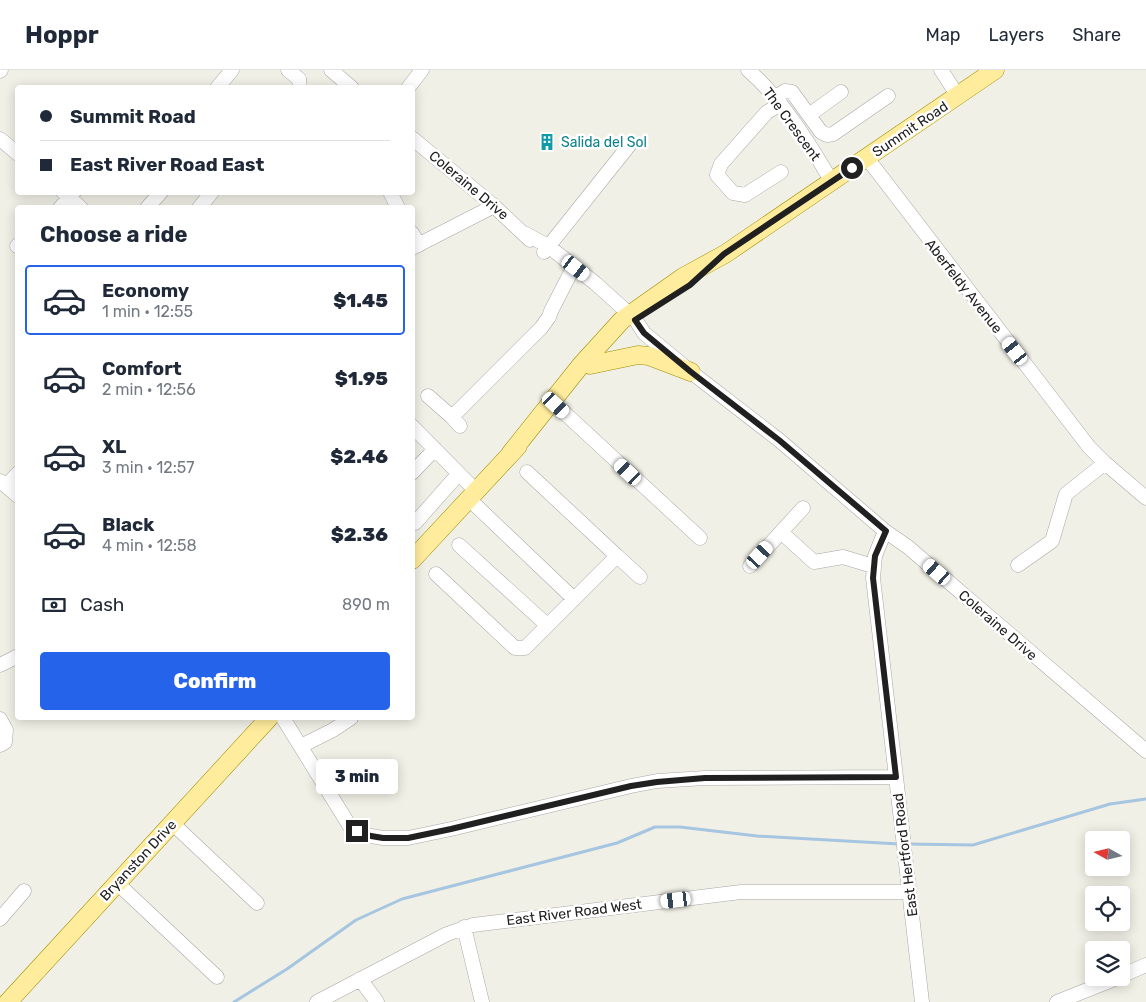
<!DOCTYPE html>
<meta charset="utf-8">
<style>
body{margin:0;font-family:Rubik,sans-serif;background:#f2f2f3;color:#1f2937;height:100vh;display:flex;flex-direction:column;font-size:19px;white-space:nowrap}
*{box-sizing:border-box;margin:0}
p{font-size:16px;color:#747a83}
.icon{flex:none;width:28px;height:28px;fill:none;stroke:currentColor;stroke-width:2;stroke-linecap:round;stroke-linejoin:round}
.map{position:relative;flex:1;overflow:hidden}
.side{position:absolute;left:15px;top:135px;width:400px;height:515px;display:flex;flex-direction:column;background:#fff;border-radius:5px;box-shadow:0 2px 12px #0003}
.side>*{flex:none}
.hud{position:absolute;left:15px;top:15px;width:400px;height:110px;border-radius:5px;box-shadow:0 2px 12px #0003;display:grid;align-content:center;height:110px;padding:0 25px;background:#fff}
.needle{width:32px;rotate:278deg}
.tools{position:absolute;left:1085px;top:761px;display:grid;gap:10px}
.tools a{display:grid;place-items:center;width:45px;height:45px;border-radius:5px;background:#fff;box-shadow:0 2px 12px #0003;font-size:25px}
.end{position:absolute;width:22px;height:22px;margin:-11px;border:6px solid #202020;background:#fff;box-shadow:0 0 0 2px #fff}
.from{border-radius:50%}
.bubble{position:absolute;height:35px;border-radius:5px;background:#fff;box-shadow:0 2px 12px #0003;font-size:16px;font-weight:800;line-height:35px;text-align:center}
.car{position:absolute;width:15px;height:30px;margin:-15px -8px;border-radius:6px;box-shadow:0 0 4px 1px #0007;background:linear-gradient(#fff 24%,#345 0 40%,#fff 0 76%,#345 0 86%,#fff 0)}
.hud b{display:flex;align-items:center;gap:18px;height:48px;font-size:19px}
.hud b+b{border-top:1px solid #e0e1e3}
.hud i{width:12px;height:12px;background:#1f2937}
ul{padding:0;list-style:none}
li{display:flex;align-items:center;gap:15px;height:70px;margin:0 10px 8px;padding:0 15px;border:2px solid transparent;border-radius:5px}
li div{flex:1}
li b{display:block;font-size:19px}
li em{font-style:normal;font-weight:800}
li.current{border-color:#2563eb}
li>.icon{width:45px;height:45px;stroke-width:1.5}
h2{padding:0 25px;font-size:22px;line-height:60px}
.pay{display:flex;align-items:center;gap:12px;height:55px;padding:0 25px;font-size:19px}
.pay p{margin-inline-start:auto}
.cta{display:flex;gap:10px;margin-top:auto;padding:10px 25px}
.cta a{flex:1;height:58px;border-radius:5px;background:#2563eb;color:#fff;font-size:20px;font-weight:800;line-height:58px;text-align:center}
header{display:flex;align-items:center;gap:30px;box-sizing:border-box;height:70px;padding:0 25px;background:#fff;border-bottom:1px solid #e0e1e3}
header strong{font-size:24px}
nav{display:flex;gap:28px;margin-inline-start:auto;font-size:18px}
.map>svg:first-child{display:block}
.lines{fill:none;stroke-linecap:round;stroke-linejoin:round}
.stream{stroke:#a5c5e1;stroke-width:3}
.minor-casing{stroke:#a7a7a7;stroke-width:15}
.major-casing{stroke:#9c8e00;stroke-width:19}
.minor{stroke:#fff;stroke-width:14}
.major{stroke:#ffec9d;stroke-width:18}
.route{stroke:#202020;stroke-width:6}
.labels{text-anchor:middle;stroke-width:5;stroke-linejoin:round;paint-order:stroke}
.street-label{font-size:14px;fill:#202020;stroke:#fff}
.culture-label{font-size:14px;fill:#0d838f;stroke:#fff;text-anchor:start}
</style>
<header>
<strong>Hoppr</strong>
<nav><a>Map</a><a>Layers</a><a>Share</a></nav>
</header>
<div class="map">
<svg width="1146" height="932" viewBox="0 0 1146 932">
<rect width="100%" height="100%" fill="#f1f0e6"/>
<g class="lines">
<path class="stream" d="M 908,774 L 973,775 L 1110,734 L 1146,729
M 234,932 L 287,899 L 356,850 L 402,829 L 617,773 L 655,757 L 680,757 L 757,766 L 899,774"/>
<g class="minor-casing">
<path id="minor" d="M 288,0 L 299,9 L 300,18
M 331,0 L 352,18
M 748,0 C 782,29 809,73 832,112
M 941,0 L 958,26
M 0,1 L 1,0
M 217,18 L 232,0
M 408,18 L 422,0
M 776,27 L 785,21 L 792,22 L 821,62 L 827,65 L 833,64 L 888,26
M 781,34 L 767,42 L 721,94 L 717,105 L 733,123 L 745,125 L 781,102
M 809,45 L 841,22
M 412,68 L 494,136 L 530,170
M 0,69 L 18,84
M 867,88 L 1089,377 L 1105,393 L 1146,428
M 63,122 L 81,138
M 390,122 L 398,138
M 60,138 L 74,122
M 147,138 L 161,122
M 199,138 L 212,122
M 412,163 L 419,175
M 524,163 L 548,176 L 595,213 L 635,249 L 644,263 L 691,302 L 779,370 L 885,461 L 908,477 L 1146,681
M 17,176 L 18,175
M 412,178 L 494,136
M 544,182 L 631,73
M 428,326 L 452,347 L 541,258 L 549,247 L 551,241 L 570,204
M 556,335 L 700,468
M 452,347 L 460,356
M 412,356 L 476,421
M 412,403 L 435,379
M 0,411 L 18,426
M 6,416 L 18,403
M 469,429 L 574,529 L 617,486 L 527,402
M 412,453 L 415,453 L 454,409
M 885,461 L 875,486 L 873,508 L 922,932
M 781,462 L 814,492 L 843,487 L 873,496
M 459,475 L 547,555
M 617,486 L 640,507
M 1018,495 L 1052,471 L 1066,424 L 1105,393
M 750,496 L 803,438
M 436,504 L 515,578 L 525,578 L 574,529
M 0,595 L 18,586
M 283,648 L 349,755 L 357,761 L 371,766 L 383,768 L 408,768 L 451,759 L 631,716 L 657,711 L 705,708 L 896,707
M 0,649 L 6,660 L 5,672 L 0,675
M 301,676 L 333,660 L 351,648
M 172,753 L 257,833
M 117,813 L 217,907
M 0,849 L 24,821
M 464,857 L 482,932
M 1121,906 L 1146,895
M 360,909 L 377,932
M 317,932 L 447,864 L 473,855 L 741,822 L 909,822
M 1057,932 L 1117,908"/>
</g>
<g class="major-casing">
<path id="major" d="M 590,295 L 638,285 L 649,286 L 691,302
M 510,384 L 581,295 L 622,250 L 683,207 L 725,184 L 995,0
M 412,490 L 518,376
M 8,932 L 269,648"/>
</g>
<use href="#minor" class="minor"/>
<use href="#major" class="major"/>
</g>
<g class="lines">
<path class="route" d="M 357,761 L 371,766 L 383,768 L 408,768 L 451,759 L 631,716 L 657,712 L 705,708 L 896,707 L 873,508 L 875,486 L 886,461 L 779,370 L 691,302 L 644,263 L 635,250 L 690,215 L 724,184 L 852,98"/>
</g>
<defs>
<g id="building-bare" transform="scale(1.35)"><path d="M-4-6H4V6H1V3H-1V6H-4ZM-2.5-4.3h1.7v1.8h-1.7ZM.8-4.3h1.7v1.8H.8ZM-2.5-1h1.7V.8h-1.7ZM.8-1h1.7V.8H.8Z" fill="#0f9aa8" stroke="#fff" stroke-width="2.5" paint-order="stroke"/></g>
</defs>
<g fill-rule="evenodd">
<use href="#building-bare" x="547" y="72"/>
</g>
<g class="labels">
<g class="street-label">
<text transform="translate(792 54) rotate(54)" y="5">The Crescent</text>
<text transform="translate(910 59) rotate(-34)" y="5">Summit Road</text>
<text transform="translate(469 115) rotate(40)" y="5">Coleraine Drive</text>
<text transform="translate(964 216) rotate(52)" y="5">Aberfeldy Avenue</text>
<text transform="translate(998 555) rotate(41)" y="5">Coleraine Drive</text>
<text transform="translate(905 785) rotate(-97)" y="5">East Hertford Road</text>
<text transform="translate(138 790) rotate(-47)" y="5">Bryanston Drive</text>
<text transform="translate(574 842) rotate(-7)" y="5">East River Road West</text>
</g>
<g class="culture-label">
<text x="561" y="77">Salida del Sol</text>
</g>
</g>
</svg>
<div class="tools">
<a><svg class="needle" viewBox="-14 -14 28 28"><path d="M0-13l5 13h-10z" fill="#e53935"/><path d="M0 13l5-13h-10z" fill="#747a83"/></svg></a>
<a><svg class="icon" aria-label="locate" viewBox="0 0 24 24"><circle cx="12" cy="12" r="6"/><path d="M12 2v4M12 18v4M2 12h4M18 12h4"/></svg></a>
<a><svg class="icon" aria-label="layers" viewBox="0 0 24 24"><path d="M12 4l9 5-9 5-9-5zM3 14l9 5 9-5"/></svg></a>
</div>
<i class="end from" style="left:852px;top:98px"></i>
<i class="end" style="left:357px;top:761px"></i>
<div class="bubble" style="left:316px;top:689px;width:82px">3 min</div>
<i class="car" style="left:576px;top:198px;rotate:128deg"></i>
<i class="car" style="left:1015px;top:281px;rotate:322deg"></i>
<i class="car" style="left:556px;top:335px;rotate:133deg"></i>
<i class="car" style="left:628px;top:402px;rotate:313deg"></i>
<i class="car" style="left:760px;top:485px;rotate:42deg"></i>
<i class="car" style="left:937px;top:502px;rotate:311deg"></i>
<i class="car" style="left:676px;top:830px;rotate:263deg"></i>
<div class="hud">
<b><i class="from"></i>Summit Road</b>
<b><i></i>East River Road East</b>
</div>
<section class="side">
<h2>Choose a ride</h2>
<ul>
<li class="current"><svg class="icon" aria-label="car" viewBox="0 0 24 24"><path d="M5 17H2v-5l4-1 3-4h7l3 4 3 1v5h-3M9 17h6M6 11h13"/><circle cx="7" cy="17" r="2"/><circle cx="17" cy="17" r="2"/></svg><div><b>Economy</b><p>1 min · 12:55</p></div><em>$1.45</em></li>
<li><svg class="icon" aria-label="car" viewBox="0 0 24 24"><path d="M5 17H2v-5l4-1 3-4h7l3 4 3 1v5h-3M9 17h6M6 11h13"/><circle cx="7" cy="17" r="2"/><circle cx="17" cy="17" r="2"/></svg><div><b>Comfort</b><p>2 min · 12:56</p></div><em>$1.95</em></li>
<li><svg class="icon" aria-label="car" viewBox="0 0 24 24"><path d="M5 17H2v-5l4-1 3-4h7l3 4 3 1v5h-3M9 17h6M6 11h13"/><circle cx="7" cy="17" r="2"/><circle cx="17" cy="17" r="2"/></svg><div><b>XL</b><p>3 min · 12:57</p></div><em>$2.46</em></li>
<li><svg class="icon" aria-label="car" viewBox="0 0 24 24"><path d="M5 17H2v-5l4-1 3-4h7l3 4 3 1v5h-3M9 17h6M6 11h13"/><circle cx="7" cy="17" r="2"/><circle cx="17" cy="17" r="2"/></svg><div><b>Black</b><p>4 min · 12:58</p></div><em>$2.36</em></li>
</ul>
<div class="pay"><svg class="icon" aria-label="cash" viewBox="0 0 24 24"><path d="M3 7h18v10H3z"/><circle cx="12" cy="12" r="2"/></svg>Cash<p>890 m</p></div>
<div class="cta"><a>Confirm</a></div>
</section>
</div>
